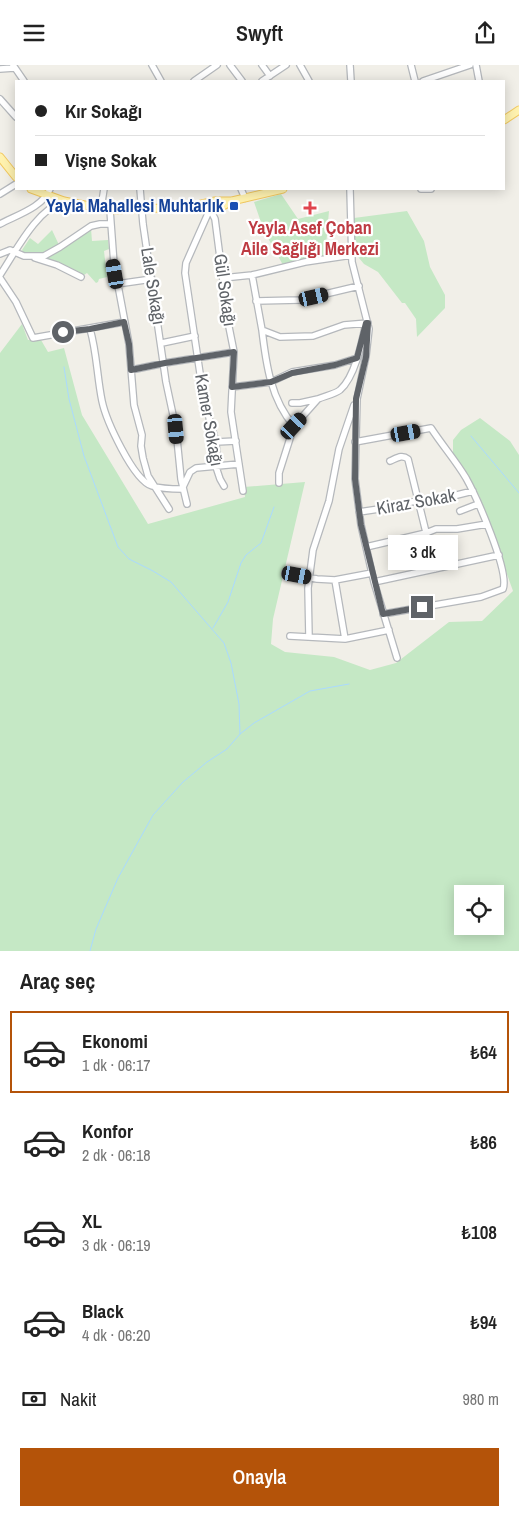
<!DOCTYPE html>
<html lang="tr">
<meta charset="utf-8">
<style>
body{margin:0;font-family:"Archivo Narrow",sans-serif;background:#f2f2f2;color:#222;height:100vh;display:flex;flex-direction:column;font-size:19px;white-space:nowrap}
*{box-sizing:border-box;margin:0}
p{font-size:16px;color:#767676}
.icon{flex:none;width:28px;height:28px;fill:none;stroke:currentColor;stroke-width:2;stroke-linecap:round;stroke-linejoin:round}
.map{position:relative;height:886px;overflow:hidden}
.drawer{display:flex;flex-direction:column;background:#fff;flex:1}
.drawer>*{flex:none}
.banner{position:absolute;left:15px;top:15px;width:490px;height:110px;border-radius:0px;box-shadow:0 2px 12px #0003;display:grid;align-content:center;height:110px;padding:0 20px;background:#fff}
.buttons{position:absolute;left:454px;top:820px;display:grid;gap:10px}
.buttons a{display:grid;place-items:center;width:50px;height:50px;border-radius:0px;background:#fff;box-shadow:0 2px 12px #0003;font-size:25px}
.end{position:absolute;width:22px;height:22px;margin:-11px;border:6px solid #5f6368;background:#fff;box-shadow:0 0 0 2px #fff}
.from{border-radius:50%}
.bubble{position:absolute;height:35px;border-radius:0px;background:#fff;box-shadow:0 2px 12px #0003;font-size:16px;font-weight:600;line-height:35px;text-align:center}
.car{position:absolute;width:15px;height:30px;margin:-15px -8px;border-radius:6px;box-shadow:0 0 4px 1px #0007;background:linear-gradient(#222 24%,#8ab4d8 0 40%,#222 0 76%,#8ab4d8 0 86%,#222 0)}
.banner b{display:flex;align-items:center;gap:18px;height:48px;font-size:19px}
.banner b+b{border-top:1px solid #e0e0e0}
.banner i{width:12px;height:12px;background:#222}
ul{padding:0;list-style:none}
li{display:flex;align-items:center;gap:15px;height:82px;margin:0 10px 8px;padding:0 10px;border:2px solid transparent;border-radius:0px}
li div{flex:1}
li b{display:block;font-size:19px}
li em{font-style:normal;font-weight:600}
li.on{border-color:#b45309}
li>.icon{width:45px;height:45px;stroke-width:1.5}
h2{padding:0 20px;font-size:22px;line-height:60px}
.pay{display:flex;align-items:center;gap:12px;height:55px;padding:0 20px;font-size:19px}
.pay p{margin-inline-start:auto}
.primary-button{display:flex;gap:10px;margin-top:auto;padding:10px 20px}
.primary-button a{flex:1;height:58px;border-radius:0px;background:#b45309;color:#fff;font-size:20px;font-weight:600;line-height:58px;text-align:center}
header{display:flex;justify-content:space-between;align-items:center;height:65px;padding:0 20px;background:#fff;font-size:22px;font-weight:600}
.map>svg:first-child{display:block}
.green{fill:#c5e8c5;fill-rule:evenodd}
.lines{fill:none;stroke-linecap:round;stroke-linejoin:round}
.stream{stroke:#aadaff;stroke-width:1}
.minor-casing{stroke:#b5b8bc;stroke-width:8}
.major-casing{stroke:#f2c960;stroke-width:9}
.minor{stroke:#fff;stroke-width:5.5}
.major{stroke:#fff2af;stroke-width:7}
.route{stroke:#5f6368;stroke-width:6}
.transit-dot{fill:#1a4fb4;stroke:#fff;stroke-width:2}
.health-dot{fill:#e0444e;stroke:#fff;stroke-width:2}
.labels{text-anchor:middle;stroke-width:4.5;stroke-linejoin:round;paint-order:stroke}
.transit-label{font-size:18px;font-weight:bold;fill:#164399;stroke:#fff;text-anchor:end}
.health-label{font-size:18px;font-weight:bold;fill:#be3a42;stroke:#fff}
.street-label{font-size:18px;fill:#5f6368;stroke:#fff}
</style>
<header><svg class="icon" aria-label="menu" viewBox="0 0 24 24"><path d="M4 6h16M4 12h16M4 18h16"/></svg>Swyft<svg class="icon" aria-label="share" viewBox="0 0 24 24"><path d="M12 15V3M7 8l5-5 5 5M5 13v7h14v-7"/></svg></header>
<div class="map">
<svg width="519" height="886" viewBox="0 0 519 886">
<rect width="100%" height="100%" fill="#f1efe8"/>
<path class="green" d="M 281,129 L 298,154 L 329,146 L 325,192 L 283,200 L 264,166 L 254,137 Z
M 407,146 L 424,176 L 430,202 L 445,230 L 445,243 L 417,272 L 416,254 L 405,238 L 402,238 L 378,207 L 364,199 L 354,187 L 354,153 Z
M 91,164 L 92,176 L 108,175 L 109,184 L 104,186 L 107,212 L 99,214 L 98,217 L 96,218 L 87,208 L 84,210 L 60,199 L 44,195 L 44,193 L 66,182 Z
M 52,165 L 59,180 L 39,189 L 23,187 L 22,185 L 30,173 L 38,179 Z
M 22,259 L 28,275 L 41,275 L 48,287 L 64,283 L 82,350 L 148,459 L 245,432 L 244,422 L 305,417 L 273,554 L 271,579 L 285,587 L 334,592 L 370,605 L 396,598 L 449,557 L 482,556 L 513,526 L 479,430 L 453,393 L 453,375 L 461,365 L 480,353 L 510,376 L 519,390 L 519,886 L 0,886 L 0,288 ZM 462,829 L 495,829 L 495,861 L 462,861 Z"/>
<g class="lines">
<path class="stream" d="M 64,302 L 69,334 L 84,391 L 118,482 L 129,494 L 153,506 L 171,517 L 224,578 L 231,598 L 239,639 L 240,669
M 471,371 L 519,428
M 213,563 L 228,537 L 241,498 L 246,490 L 261,478 L 274,442
M 90,886 L 96,864 L 118,813 L 153,750 L 183,717 L 207,697 L 227,684 L 240,669 L 254,658 L 310,626 L 349,619"/>
<g class="minor-casing">
<path id="minor" d="M 13,0 L 24,16
M 152,0 L 161,16
M 230,0 L 242,16
M 262,0 L 270,11
M 300,0 L 309,16
M 350,0 L 351,16
M 411,0 L 415,16
M 476,0 L 479,16
M 0,4 L 14,3
M 194,16 L 217,0
M 262,16 L 286,0
M 423,16 L 470,0
M 0,34 L 16,52
M 140,124 L 143,159 L 166,317 L 176,364 L 181,414 L 187,439
M 241,124 L 245,133
M 350,124 L 352,197 L 369,264 L 366,291 L 357,334 L 355,414 L 361,460 L 374,517 L 397,593
M 421,124 L 431,124
M 0,129 L 16,119
M 101,143 L 104,124
M 210,144 L 186,198 L 185,208 L 204,335 L 216,377 L 217,395 L 216,402 L 220,414 L 224,421
M 210,144 L 215,154 L 229,262 L 234,287 L 231,347 L 243,426
M 110,145 L 114,199 L 129,279 L 134,340 L 142,370 L 141,381 L 143,393 L 148,411 L 169,444
M 0,159 C 17,150 43,142 50,124
M 0,189 L 10,185 L 24,191 L 44,191 L 60,182 L 91,161 L 100,159 L 110,159
M 35,193 L 57,200 L 81,212
M 0,210 C 16,186 36,145 64,136
M 252,210 L 262,265 L 280,272 L 313,271 L 344,260 L 368,258
M 0,213 L 16,237 L 33,273 L 124,257
M 223,213 L 252,210 L 305,197 L 352,190
M 117,219 L 152,214
M 256,236 L 300,235 L 359,221
M 90,264 C 97,288 97,312 102,336 C 106,355 133,415 152,421 C 162,424 172,424 182,424 L 190,407 L 196,403 L 239,399
M 262,265 C 266,299 271,335 294,361
M 162,278 L 195,271
M 131,305 L 165,298 L 234,287
M 232,322 L 271,317 L 292,307 L 335,300 L 357,293
M 318,334 C 325,331 335,329 340,325 C 355,312 362,277 366,258
M 216,377 L 236,376
M 355,377 L 431,363 C 442,380 456,396 466,413 C 476,431 510,507 503,524 L 481,532 L 383,549
M 390,396 C 397,393 402,389 408,394 L 435,504
M 279,418 L 279,408 L 292,367 L 294,361 L 318,334 L 300,338 L 292,338
M 460,446 L 478,439
M 359,447 L 399,441 L 418,435 L 437,435 L 473,426
M 366,482 L 426,468 L 436,464 L 457,464 L 487,459
M 420,507 L 432,490
M 285,508 L 317,514 L 335,515 L 372,508
M 335,515 L 345,574
M 374,517 L 499,490
M 290,571 L 345,574 L 389,565
M 309,572 L 308,523 L 313,485 L 329,436 L 339,384 L 354,340"/>
</g>
<g class="major-casing">
<path id="major" d="M 504,55 L 519,45
M 0,92 L 16,112
M 31,124 L 64,136 L 110,145 L 190,142 L 210,144 L 223,141 L 232,136 L 283,124
M 193,141 L 215,136 L 231,136"/>
</g>
<use href="#minor" class="minor"/>
<use href="#major" class="major"/>
</g>
<g class="lines">
<path class="route" d="M 63,267 L 90,264 L 124,257 L 129,279 L 131,305 L 165,298 L 234,287 L 232,322 L 271,317 L 292,308 L 335,300 L 357,293 L 366,258 L 368,258 L 366,292 L 356,334 L 355,414 L 361,460 L 383,549 L 422,542"/>
</g>
<rect class="transit-dot" x="229" y="136" width="10" height="10" rx="2.5"/>
<path class="health-dot" d="M307.5 135.5h5v5h5v5h-5v5h-5v-5h-5v-5h5z"/>
<g class="labels">
<g class="transit-label">
<text x="224" y="147">Yayla Mahallesi Muhtarlık</text>
</g>
<g class="health-label">
<text x="310" y="169">Yayla Asef Çoban<tspan x="310" dy="21">Aile Sağlığı Merkezi</tspan></text>
</g>
<g class="street-label">
<text transform="translate(153 221) rotate(81)" y="6">Lale Sokağı</text>
<text transform="translate(225 225) rotate(82)" y="6">Gül Sokağı</text>
<text transform="translate(209 355) rotate(80)" y="6">Kamer Sokağı</text>
<text transform="translate(416 437) rotate(-10)" y="6">Kiraz Sokak</text>
</g>
</g>
</svg>
<div class="buttons">
<a><svg class="icon" aria-label="locate" viewBox="0 0 24 24"><circle cx="12" cy="12" r="6"/><path d="M12 2v4M12 18v4M2 12h4M18 12h4"/></svg></a>
</div>
<i class="end from" style="left:63px;top:267px"></i>
<i class="end" style="left:422px;top:542px"></i>
<div class="bubble" style="left:388px;top:470px;width:70px">3 dk</div>
<i class="car" style="left:115px;top:209px;rotate:350deg"></i>
<i class="car" style="left:314px;top:232px;rotate:77deg"></i>
<i class="car" style="left:294px;top:361px;rotate:43deg"></i>
<i class="car" style="left:176px;top:364px;rotate:175deg"></i>
<i class="car" style="left:406px;top:368px;rotate:80deg"></i>
<i class="car" style="left:297px;top:510px;rotate:101deg"></i>
<div class="banner">
<b><i class="from"></i>Kır Sokağı</b>
<b><i></i>Vişne Sokak</b>
</div>
</div>
<section class="drawer">
<h2>Araç seç</h2>
<ul>
<li class="on"><svg class="icon" aria-label="car" viewBox="0 0 24 24"><path d="M5 17H2v-5l4-1 3-4h7l3 4 3 1v5h-3M9 17h6M6 11h13"/><circle cx="7" cy="17" r="2"/><circle cx="17" cy="17" r="2"/></svg><div><b>Ekonomi</b><p>1 dk · 06:17</p></div><em>₺64</em></li>
<li><svg class="icon" aria-label="car" viewBox="0 0 24 24"><path d="M5 17H2v-5l4-1 3-4h7l3 4 3 1v5h-3M9 17h6M6 11h13"/><circle cx="7" cy="17" r="2"/><circle cx="17" cy="17" r="2"/></svg><div><b>Konfor</b><p>2 dk · 06:18</p></div><em>₺86</em></li>
<li><svg class="icon" aria-label="car" viewBox="0 0 24 24"><path d="M5 17H2v-5l4-1 3-4h7l3 4 3 1v5h-3M9 17h6M6 11h13"/><circle cx="7" cy="17" r="2"/><circle cx="17" cy="17" r="2"/></svg><div><b>XL</b><p>3 dk · 06:19</p></div><em>₺108</em></li>
<li><svg class="icon" aria-label="car" viewBox="0 0 24 24"><path d="M5 17H2v-5l4-1 3-4h7l3 4 3 1v5h-3M9 17h6M6 11h13"/><circle cx="7" cy="17" r="2"/><circle cx="17" cy="17" r="2"/></svg><div><b>Black</b><p>4 dk · 06:20</p></div><em>₺94</em></li>
</ul>
<div class="pay"><svg class="icon" aria-label="cash" viewBox="0 0 24 24"><path d="M3 7h18v10H3z"/><circle cx="12" cy="12" r="2"/></svg>Nakit<p>980 m</p></div>
<div class="primary-button"><a>Onayla</a></div>
</section>
